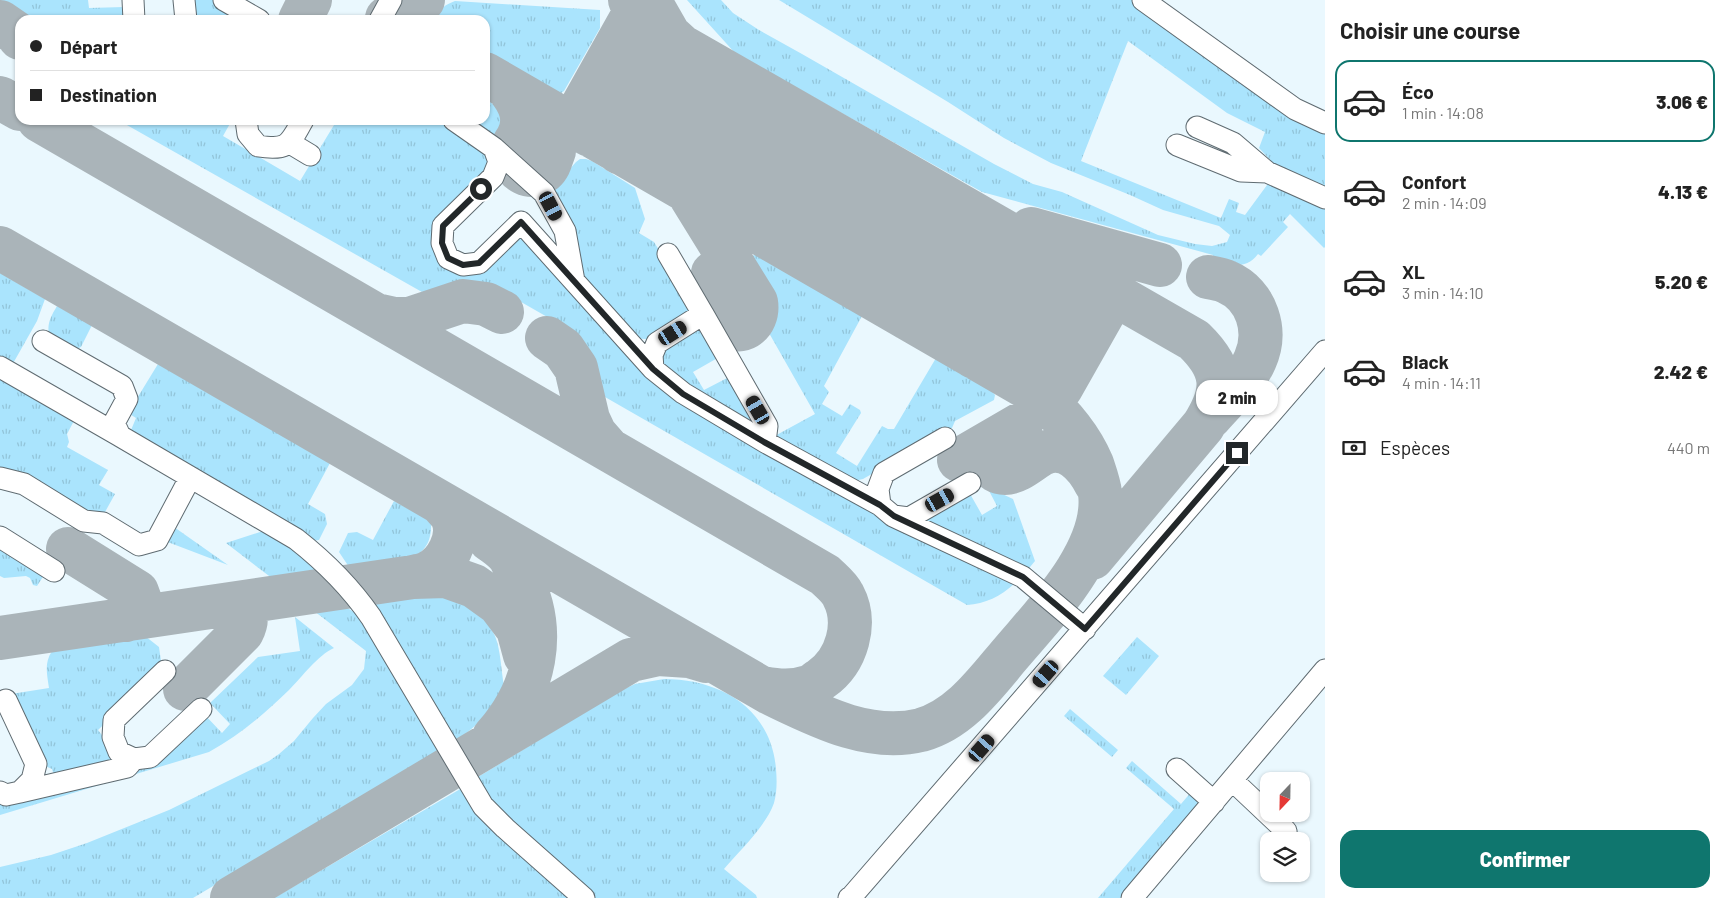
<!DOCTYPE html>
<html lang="fr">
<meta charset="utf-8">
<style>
body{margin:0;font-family:Barlow,sans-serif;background:#f2f2f2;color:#222;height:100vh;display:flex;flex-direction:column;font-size:19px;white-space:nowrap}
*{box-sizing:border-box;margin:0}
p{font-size:16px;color:#767676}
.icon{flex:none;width:28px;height:28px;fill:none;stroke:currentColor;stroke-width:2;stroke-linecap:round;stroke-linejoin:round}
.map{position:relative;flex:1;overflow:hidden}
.sheet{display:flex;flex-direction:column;background:#fff;width:400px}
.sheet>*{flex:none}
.guide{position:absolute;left:15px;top:15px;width:475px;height:110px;border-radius:15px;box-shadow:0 1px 4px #0004;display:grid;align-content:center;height:110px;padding:0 15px;background:#fff}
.needle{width:32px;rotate:202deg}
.fabs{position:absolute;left:1260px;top:772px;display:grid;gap:10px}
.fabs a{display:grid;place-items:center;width:50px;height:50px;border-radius:10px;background:#fff;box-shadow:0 1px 4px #0004;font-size:25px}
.end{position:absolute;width:22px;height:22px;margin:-11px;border:6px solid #222729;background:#fff;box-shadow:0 0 0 2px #fff}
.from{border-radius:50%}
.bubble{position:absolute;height:35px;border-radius:15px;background:#fff;box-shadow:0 1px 4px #0004;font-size:16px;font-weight:800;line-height:35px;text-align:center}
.car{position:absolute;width:15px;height:30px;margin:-15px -8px;border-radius:6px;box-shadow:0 0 4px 1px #0007;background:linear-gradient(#222 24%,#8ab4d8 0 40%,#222 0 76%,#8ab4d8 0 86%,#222 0)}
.guide b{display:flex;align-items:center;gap:18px;height:48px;font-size:19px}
.guide b+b{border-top:1px solid #e0e0e0}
.guide i{width:12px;height:12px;background:#222}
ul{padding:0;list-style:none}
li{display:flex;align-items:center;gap:15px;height:82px;margin:0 10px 8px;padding:0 5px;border:2px solid transparent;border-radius:15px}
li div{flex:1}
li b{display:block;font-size:19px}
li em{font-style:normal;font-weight:800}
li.current{border-color:#0f766e}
li>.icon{width:45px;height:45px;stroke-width:1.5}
h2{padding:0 15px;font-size:22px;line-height:60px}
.pay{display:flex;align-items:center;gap:12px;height:55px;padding:0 15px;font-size:19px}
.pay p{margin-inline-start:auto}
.action{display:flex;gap:10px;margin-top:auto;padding:10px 15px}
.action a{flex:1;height:58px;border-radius:15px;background:#0f766e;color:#fff;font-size:20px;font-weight:800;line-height:58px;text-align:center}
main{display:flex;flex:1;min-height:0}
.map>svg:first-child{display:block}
.grass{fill:url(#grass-tufts)}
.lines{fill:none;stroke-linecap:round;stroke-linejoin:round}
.taxiway{stroke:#aab4b9;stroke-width:44}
.minor-casing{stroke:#5f6b71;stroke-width:23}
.minor{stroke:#fff;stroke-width:21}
.route{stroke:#222729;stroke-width:6}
</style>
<main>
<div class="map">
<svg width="1325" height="898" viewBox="0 0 1325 898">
<defs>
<pattern id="grass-tufts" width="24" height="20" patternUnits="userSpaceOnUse" patternTransform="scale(1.25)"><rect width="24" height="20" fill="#aae4fd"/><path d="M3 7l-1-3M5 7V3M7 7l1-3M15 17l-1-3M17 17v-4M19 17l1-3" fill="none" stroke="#92c4d9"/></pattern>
</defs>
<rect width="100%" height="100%" fill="#eaf8fe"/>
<path class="grass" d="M 0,0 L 88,0 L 89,8 L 124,7 L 125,20 L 30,20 L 25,16 Z
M 193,0 L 213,0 L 248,20 L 194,20 Z
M 687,0 L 721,0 L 733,13 L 759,30 L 802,54 L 994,164 L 1033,184 L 1062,192 L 1158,235 L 1195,244 L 1212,246 L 1227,242 L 1230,235 L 1219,226 L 1163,210 L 1130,195 L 1051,163 L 1004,138 L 948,102 L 779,0 L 1132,0 L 1284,109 L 1325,129 L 1325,191 L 1274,164 L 1259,148 L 1265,132 L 1227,113 L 1128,41 L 1081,161 L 1221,218 L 1229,199 L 1239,203 L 1236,212 L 1245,215 L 1270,181 L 1325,206 L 1325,247 L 1324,248 L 1290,214 L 1283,222 L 1288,227 L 1261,256 L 1258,254 C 1246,270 1229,266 1212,261 L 1213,255 L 982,192 L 735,53 Z
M 455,1 L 600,10 L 600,28 L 564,91 L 557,96 L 485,54 L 485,20 L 438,20 C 439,8 445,5 455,1 Z
M 485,98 L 506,114 L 496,143 L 462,120 L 485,120 Z
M 118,120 L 232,120 L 223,136 L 300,181 L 334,125 L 325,120 L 444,120 L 492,154 L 493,169 L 438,222 L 431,234 L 433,248 L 450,265 L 524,233 L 643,367 L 1014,584 C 1001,596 985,604 967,605 L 605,397 L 592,356 L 584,344 L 573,333 L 556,322 L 495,287 L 483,284 L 470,282 L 422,292 Z
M 580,159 L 586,159 L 592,161 L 635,188 L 645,219 L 639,233 L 654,242 L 694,307 L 654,340 L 635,338 L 584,283 L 551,190 L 576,162 Z
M 754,255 L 761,256 L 862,316 L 824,386 L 829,392 L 822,404 L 842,416 L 850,404 L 860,410 L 861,413 L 836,453 L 857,466 L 882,426 L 888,429 L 894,429 L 936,358 L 991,390 L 995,395 L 994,400 L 955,421 L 952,428 L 863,479 L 854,481 L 771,438 L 815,414 L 769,333 L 774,325 L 776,319 L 748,269 C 748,262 749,259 754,255 Z
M 0,273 L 45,299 L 37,321 L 11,367 L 0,360 Z
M 57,306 L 92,325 L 81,347 L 72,351 L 50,339 C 46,325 50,318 57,306 Z
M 692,328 L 703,328 L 721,356 L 693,372 L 704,390 L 731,376 L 757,425 L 663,370 L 660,354 Z
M 158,364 L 330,463 L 308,504 L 325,514 L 327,524 L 319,540 L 311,541 L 129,435 L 136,418 L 128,413 Z
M 0,373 L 76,417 L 67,434 L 69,442 L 67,447 L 108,470 L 99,485 L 115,494 L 105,512 L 94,517 L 0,473 Z
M 987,487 L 1013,499 L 1035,561 L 1025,573 L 914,520 L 969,492 L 982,515 L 997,506 Z
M 394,501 L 431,521 C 432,539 427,551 410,559 L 349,567 L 339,552 L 348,533 L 357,532 L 373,540 Z
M 174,527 L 228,565 L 165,541 Z
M 266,530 L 308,558 L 316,572 L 273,579 L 226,543 Z
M 0,543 L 46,572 L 37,586 L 33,585 L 30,578 L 26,576 L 4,578 L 0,576 Z
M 420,595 C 451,596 482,605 495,636 C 501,651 501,670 504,686 C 496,709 474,728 455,742 L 372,603 Z
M 346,607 L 366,620 L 443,749 L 193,898 L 0,898 L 0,867 L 51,855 L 87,843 L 169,810 L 269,761 L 279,754 L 294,741 L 313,718 L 326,704 L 352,685 L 364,669 L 366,651 L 314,611 Z
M 295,617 L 334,648 C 318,655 302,677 289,690 C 264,714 240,735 209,752 L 0,815 L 0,803 L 129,772 L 204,714 L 222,733 L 230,724 L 210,703 L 258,657 L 300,651 Z
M 145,636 L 159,647 L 162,668 L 98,730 L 121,760 L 55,779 L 52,769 L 43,765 L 11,694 L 49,688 C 47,674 44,663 52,651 Z
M 1137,637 L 1159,656 L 1126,695 L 1103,676 Z
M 664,679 C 720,679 771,708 776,769 C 777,780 777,792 774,803 C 766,826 740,850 724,869 L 756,895 L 757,898 L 595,898 L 500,814 L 473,780 L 620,691 L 635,684 Z
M 1070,709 L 1118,750 L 1112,757 L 1064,716 Z
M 1132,761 L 1181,804 L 1192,791 L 1200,804 L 1120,898 L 1098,898 L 1174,809 L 1126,768 Z
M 462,788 L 575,898 L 274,898 Z"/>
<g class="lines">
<path class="taxiway" d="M 649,0 L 669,35 L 681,46 L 1194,340 C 1225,370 1225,391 1203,426 L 1092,558
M 387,18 C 406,21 411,14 423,0
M 300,20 L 310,0
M 0,22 L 16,33 L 20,38
M 624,34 L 629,28 L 636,24 L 649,27 L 658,39 L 658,46 L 611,129 C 594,144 574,132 580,110 L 631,19 L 634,9 L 630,0
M 507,87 C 520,102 528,120 517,139 C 513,145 510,150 512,157 C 514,171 531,181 544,171 C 550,166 551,158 554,151
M 0,98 L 20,109
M 39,120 L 825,575 C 831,581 839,587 843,595 C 858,623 847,661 821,679 C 817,682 812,686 808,687 C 792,692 779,691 763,688
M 610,137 C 613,156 630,159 643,148 L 690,65 C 690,51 678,39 664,45
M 644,163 C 653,174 665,175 675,166 L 720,89 L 722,76 C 717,68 712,62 701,62
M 674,175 C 677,192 696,195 707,184 L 752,108 L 755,95 C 749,85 739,77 728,82
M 691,197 L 756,302 C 760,325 737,340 724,320 C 716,307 716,288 713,273
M 708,200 C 716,212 729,212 739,203 L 784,126 L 787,113 C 782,105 777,100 767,99
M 738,211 C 740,230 759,231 772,222 L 818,138 C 818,125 805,113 792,119
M 1031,229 L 1160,265
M 773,237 C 780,249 794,249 803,240 L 848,163 L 850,150 C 845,142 841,137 830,136
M 0,248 L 770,693 C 816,715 868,743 921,730 C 961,719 987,681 1012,652 C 1046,612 1107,550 1100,493 C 1099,484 1095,473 1092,464 C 1080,435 1060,413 1037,393 L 485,74
M 802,248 C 805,267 823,268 836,259 L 882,175 C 883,162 870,149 856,156
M 835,267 L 838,277 L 850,284 L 863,281 L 868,277 L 915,194 C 915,180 904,171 890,174
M 1208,277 C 1214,278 1221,279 1227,282 C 1257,295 1268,331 1255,360 C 1247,379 1224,401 1210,417
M 868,293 C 877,304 889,305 900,296 L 944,219 L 947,206 C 942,198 937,192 927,192
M 899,304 C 901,322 920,325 932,314 L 977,237 L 979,224 C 973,215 964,206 953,212
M 376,315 L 394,319 L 409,319 L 463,301 L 486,304 L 502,312
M 931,323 L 935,333 L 947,340 L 960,337 L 964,333 L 1011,250 C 1011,236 1001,227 987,229
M 547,338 L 563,349 L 576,368 L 588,419 L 595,434 L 609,450
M 967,351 C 976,361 986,361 996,352 L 1041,275 C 1047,261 1039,248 1023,248
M 996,358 C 998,377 1015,382 1029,370 L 1076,287 C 1076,273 1066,266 1053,265 L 1049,267
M 1028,373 C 1027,394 1046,401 1061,388 L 1108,305 C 1108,291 1098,285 1085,283 L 1082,286
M 959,460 L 1021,424 C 1007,433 979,444 990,464 C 993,470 998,473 1005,473 C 1018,473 1031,460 1042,454 C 1066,442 1086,464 1096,484
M 490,540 C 496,544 503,549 508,555 C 512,560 515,569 519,575 C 549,631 535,691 494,737
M 68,549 L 137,592 L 141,603 L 137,613 L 126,620
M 413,577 L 446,576 L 474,586 L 499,604 L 518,629 L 525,655
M 0,638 L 413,577 C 418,576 424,575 428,573 C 447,564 460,538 453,519 C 451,513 445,508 441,503
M 185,689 L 242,632 C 251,614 243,608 225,605
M 232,898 L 631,660 L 658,654 L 689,656 L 706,661"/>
<g class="minor-casing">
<path id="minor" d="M 133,0 L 134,20
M 184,0 L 186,20
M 224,0 L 259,20
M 1143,0 L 1295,109 L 1325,123
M 380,20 L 391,0
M 246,120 L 248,134 L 258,146 C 289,151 289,144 303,120
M 454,120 L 494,148 L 499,162 L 493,177 L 443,226 L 442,243 L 448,258 L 463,265 L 479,263 L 521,222 L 653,369
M 1197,127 L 1233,143 L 1267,172 L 1325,198
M 290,143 L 310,155
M 1177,145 L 1241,171 L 1267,172
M 494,148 L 544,193 L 565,231 L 574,281
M 668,254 L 703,314
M 43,341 L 122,386 L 127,399 L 114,423 L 120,436 L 296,539 C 324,561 351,588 371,617 L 483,806 L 505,828 L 584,898
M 0,367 L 120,436
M 945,438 L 884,473 L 878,489 L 880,505 L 893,516 L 909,518 L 970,483
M 765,442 L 683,393 L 653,369 L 652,355 L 657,343 L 703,314 L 767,426 L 765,442 L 880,505
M 0,478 L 24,484 L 84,521 L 103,523 L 139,545 L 157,540 L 190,478
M 893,516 L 1023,577 L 1085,629
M 0,537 L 54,571
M 165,671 L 114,720 L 113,737 L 119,752 L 134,759 L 150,757 L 201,709
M 1177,769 L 1214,802
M 1232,780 L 1286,831 L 1287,841
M 0,792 L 6,795 L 20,792 L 32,780 L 36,764 L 6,700
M 20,792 L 127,767 L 134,759
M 849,898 L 852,896 L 1325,351
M 1132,898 L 1325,670"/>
</g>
<use href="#minor" class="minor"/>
</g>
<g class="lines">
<path class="route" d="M 481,189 L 443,226 L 442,243 L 448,258 L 463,265 L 479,263 L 521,222 L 653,369 L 683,394 L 764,442 L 880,505 L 894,516 L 1023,577 L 1085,629 L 1237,453"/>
</g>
</svg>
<div class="fabs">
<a><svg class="needle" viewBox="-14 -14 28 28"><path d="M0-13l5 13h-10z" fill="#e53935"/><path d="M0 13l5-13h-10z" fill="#767676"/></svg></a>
<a><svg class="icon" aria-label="layers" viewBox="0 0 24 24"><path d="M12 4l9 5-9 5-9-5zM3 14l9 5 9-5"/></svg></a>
</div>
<i class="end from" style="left:481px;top:189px"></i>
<i class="end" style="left:1237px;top:453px"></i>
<div class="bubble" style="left:1196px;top:380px;width:82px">2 min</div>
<i class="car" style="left:551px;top:206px;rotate:152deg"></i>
<i class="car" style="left:673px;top:333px;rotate:58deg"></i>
<i class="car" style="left:758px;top:410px;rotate:330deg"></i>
<i class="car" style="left:940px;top:500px;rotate:61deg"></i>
<i class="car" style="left:1046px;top:674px;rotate:221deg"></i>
<i class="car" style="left:982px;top:748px;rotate:41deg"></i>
<div class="guide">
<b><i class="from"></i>Départ</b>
<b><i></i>Destination</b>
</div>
</div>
<section class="sheet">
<h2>Choisir une course</h2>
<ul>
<li class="current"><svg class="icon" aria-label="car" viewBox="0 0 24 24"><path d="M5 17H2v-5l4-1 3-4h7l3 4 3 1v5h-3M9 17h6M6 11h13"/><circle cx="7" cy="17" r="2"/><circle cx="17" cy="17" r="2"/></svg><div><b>Éco</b><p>1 min · 14:08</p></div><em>3.06 €</em></li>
<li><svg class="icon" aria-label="car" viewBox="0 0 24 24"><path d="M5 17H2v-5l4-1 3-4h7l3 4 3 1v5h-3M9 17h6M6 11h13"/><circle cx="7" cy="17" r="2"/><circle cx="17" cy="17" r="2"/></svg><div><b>Confort</b><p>2 min · 14:09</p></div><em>4.13 €</em></li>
<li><svg class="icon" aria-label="car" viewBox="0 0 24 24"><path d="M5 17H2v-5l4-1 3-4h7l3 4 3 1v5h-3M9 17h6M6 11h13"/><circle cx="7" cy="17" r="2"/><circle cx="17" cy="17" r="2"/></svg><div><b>XL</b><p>3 min · 14:10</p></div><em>5.20 €</em></li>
<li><svg class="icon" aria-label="car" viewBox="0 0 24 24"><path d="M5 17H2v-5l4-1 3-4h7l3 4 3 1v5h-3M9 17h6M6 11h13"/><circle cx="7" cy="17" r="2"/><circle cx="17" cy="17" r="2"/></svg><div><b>Black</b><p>4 min · 14:11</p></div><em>2.42 €</em></li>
</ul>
<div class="pay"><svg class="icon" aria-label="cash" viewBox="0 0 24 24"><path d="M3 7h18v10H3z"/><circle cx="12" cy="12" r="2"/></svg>Espèces<p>440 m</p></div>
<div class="action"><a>Confirmer</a></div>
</section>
</main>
